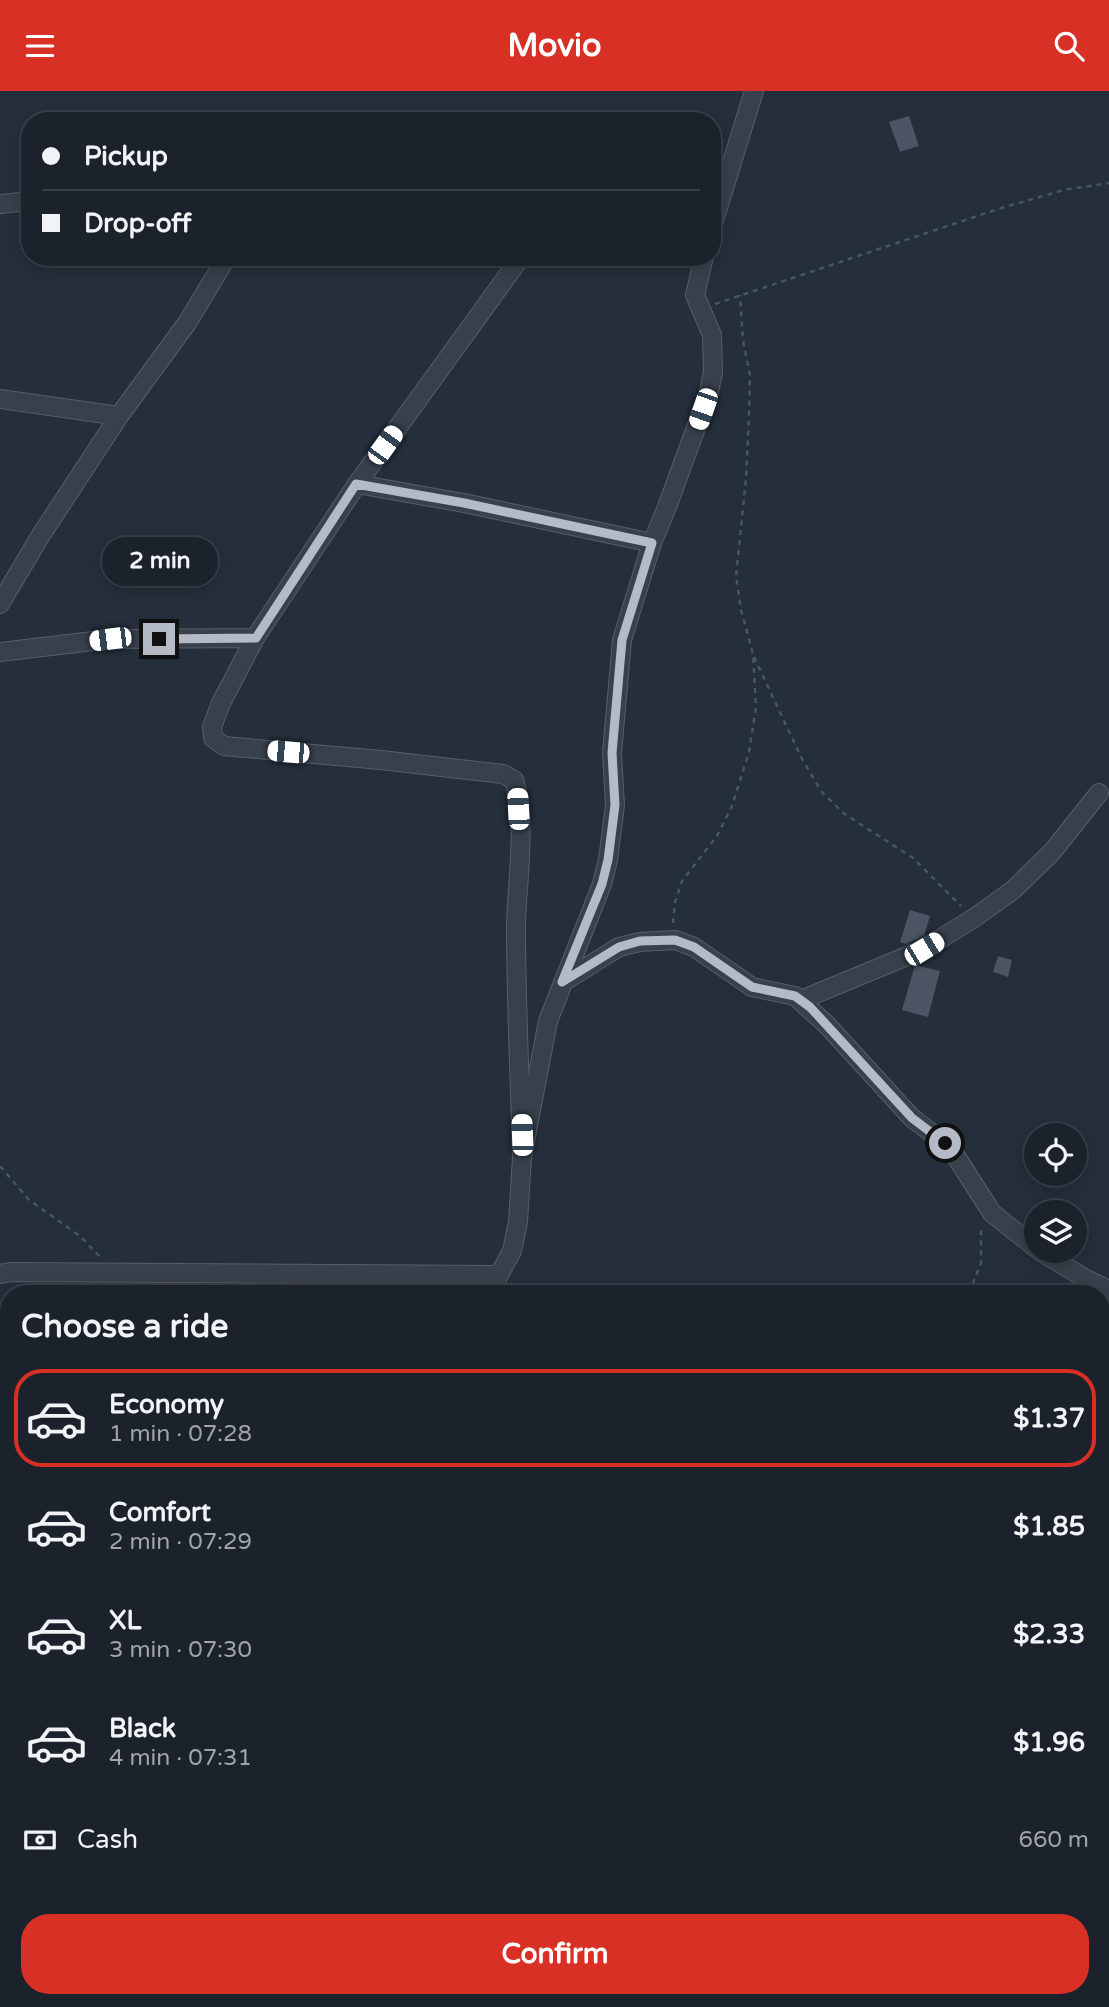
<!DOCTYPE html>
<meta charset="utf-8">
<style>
body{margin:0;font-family:"Varela Round",sans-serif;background:#252a34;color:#f1f3f6;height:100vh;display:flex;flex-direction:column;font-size:26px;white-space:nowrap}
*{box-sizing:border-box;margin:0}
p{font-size:23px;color:#a0a4a9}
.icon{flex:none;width:38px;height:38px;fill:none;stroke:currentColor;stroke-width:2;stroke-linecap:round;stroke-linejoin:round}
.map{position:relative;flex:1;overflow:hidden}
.panel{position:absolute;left:0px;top:1194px;width:1110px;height:723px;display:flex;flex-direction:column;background:#1c222c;border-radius:28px 28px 0 0;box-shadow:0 4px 18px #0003,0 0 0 2px #3a3f48}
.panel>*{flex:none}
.hud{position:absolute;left:21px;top:21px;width:700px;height:154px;border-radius:28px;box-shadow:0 4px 18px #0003,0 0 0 2px #3a3f48;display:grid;align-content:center;height:154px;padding:0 21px;background:#1c222c}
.fabs{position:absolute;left:1024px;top:1032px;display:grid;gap:14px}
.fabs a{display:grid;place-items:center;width:63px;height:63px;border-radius:50%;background:#1c222c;box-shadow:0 4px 18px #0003,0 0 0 2px #3a3f48;font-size:35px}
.end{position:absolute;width:32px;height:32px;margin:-16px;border:9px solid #b4bbc7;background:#111;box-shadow:0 0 0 4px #111}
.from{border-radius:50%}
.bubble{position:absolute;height:49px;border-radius:24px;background:#1c222c;box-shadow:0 4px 18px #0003,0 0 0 2px #3a3f48;font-size:23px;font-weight:800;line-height:49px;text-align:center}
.car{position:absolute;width:21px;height:42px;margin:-21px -10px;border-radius:9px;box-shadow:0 0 5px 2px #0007;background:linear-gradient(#fff 24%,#345 0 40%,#fff 0 76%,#345 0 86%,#fff 0)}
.hud b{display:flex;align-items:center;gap:24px;height:66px;font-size:26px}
.hud b+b{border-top:2px solid #3a3f48}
.hud i{width:18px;height:18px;background:#f1f3f6}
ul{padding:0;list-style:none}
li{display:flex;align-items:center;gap:21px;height:98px;margin:0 14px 10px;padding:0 7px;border:4px solid transparent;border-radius:28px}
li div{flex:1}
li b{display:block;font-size:26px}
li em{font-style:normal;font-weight:800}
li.on{border-color:#d93025}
li>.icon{width:63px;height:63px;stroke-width:1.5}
h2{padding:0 21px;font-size:32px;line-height:84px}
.pay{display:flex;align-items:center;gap:18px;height:77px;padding:0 21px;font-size:26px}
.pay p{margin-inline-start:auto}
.button{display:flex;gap:14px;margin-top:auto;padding:14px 21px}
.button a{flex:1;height:80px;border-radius:28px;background:#d93025;color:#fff;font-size:28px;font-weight:800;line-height:80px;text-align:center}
header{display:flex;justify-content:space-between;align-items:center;height:91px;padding:0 21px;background:#d93025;color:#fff;font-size:32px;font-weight:800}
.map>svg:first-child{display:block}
.building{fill:#4b5563}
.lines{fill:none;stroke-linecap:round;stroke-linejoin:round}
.minor-casing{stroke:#565e69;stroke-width:20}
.path{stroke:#46585b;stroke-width:2.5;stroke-dasharray:5 5;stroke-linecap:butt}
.minor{stroke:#38404b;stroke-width:18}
.route{stroke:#b4bbc7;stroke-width:9}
</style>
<header><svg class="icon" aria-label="menu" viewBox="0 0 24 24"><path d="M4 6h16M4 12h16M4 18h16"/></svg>Movio<svg class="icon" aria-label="search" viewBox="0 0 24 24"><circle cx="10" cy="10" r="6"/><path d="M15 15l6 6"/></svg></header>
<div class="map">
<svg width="1109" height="1916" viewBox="0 0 1109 1916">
<rect width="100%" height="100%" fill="#252e3b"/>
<path class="building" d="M 909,25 L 919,55 L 900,61 L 889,31 Z
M 910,819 L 930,825 L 924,845 L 906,853 L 900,851 Z
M 998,865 L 1012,869 L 1008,886 L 993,881 Z
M 915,874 L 940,880 L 928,926 L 902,919 Z"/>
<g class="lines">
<g class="minor-casing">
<path id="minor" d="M 0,113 L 30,110
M 712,136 L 754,0
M 521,166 L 357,393 L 255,547 L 221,612 L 212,636 L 213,647 L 224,655 L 381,669 L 503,683 L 514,689 C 527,732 517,790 516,834 C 516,911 520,989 522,1066
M 0,308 L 119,325
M 357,393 L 464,412 L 652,452
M 0,513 L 41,444 L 119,325 L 187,232 L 227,166
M 0,561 L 110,548 L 255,547
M 563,891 L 619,856 L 640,851 L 675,849 L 694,856 L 752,896 L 795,905 L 827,934 L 912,1027 L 945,1052 L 955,1064 L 992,1122 L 1036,1157
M 801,909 L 924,858 L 974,827 L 1013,799 L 1052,761 L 1099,702
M 1040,1160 L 1086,1188 L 1109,1199
M 0,1183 L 10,1181 L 499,1184
M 489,1202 L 512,1160 L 518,1131 L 522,1066 L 548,930 L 602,793 L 608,769 L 615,714 L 612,662 L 622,549 L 652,452 L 667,416 L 709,301 L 713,281 L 712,244 L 695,204 L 704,166
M 1101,1575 L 1109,1572
M 0,1625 L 9,1625
M 524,1908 C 555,1916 579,1915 610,1908
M 262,1916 L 264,1908
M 300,1916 L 314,1908
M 760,1916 L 763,1908"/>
</g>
<path class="path" d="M 715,213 L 998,118 L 1064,99 L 1109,92
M 754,566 L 801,666 L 821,700 L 843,722 L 913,767 L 961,815
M 673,832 L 675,811 L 682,790 L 717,745 L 732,715 L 749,661 L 756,616 L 753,563 L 741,519 L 736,485 L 746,388 L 749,324 L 750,284 L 743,250 L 740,204
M 0,1075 L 29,1109 L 80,1145 L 100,1166
M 969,1202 L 981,1172 L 981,1135
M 1101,1233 L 1109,1231
M 1101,1388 L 1109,1381
M 1101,1795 L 1109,1812
M 1101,1840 L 1109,1841
M 665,1908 L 671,1916"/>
<use href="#minor" class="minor"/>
</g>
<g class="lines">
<path class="route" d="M 159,548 L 256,547 L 356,393 L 464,412 L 652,452 L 622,549 L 612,662 L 615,714 L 608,769 L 602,793 L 562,891 L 619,856 L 640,850 L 675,849 L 694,856 L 752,896 L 795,905 L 810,916 L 912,1027 L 945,1052"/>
</g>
</svg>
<div class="fabs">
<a><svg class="icon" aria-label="locate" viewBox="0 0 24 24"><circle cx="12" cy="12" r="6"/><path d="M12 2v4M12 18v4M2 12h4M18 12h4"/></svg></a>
<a><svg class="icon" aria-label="layers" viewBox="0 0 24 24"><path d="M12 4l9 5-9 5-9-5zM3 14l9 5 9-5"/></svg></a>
</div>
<i class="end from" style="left:945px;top:1052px"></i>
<i class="end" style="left:159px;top:548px"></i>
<div class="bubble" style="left:102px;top:446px;width:116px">2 min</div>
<i class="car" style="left:703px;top:318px;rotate:199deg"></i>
<i class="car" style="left:385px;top:354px;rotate:36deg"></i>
<i class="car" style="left:110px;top:548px;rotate:263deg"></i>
<i class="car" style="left:288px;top:661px;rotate:275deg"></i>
<i class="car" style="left:518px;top:718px;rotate:357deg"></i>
<i class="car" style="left:924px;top:858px;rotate:59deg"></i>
<i class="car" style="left:522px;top:1044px;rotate:358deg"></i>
<div class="hud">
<b><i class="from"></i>Pickup</b>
<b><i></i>Drop-off</b>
</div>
<section class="panel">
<h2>Choose a ride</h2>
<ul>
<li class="on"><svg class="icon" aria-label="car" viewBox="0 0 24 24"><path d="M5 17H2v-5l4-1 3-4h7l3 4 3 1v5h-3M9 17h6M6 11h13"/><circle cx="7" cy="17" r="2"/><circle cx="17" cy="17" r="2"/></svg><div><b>Economy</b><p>1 min · 07:28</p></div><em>$1.37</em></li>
<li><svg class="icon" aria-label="car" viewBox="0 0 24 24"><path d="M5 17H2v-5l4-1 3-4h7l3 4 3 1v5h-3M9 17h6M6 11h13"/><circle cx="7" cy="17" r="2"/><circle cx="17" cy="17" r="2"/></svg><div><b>Comfort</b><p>2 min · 07:29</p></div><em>$1.85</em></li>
<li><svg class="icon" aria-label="car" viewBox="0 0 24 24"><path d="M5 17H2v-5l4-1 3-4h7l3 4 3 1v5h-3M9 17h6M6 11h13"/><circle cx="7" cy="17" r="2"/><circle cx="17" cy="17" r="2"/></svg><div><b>XL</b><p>3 min · 07:30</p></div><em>$2.33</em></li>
<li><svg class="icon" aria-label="car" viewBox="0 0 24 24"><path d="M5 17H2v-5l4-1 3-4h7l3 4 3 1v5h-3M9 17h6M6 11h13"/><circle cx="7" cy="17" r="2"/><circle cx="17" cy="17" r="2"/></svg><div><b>Black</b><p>4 min · 07:31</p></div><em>$1.96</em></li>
</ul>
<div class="pay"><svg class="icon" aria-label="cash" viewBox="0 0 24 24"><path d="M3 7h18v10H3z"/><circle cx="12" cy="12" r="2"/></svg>Cash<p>660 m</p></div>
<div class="button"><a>Confirm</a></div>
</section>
</div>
